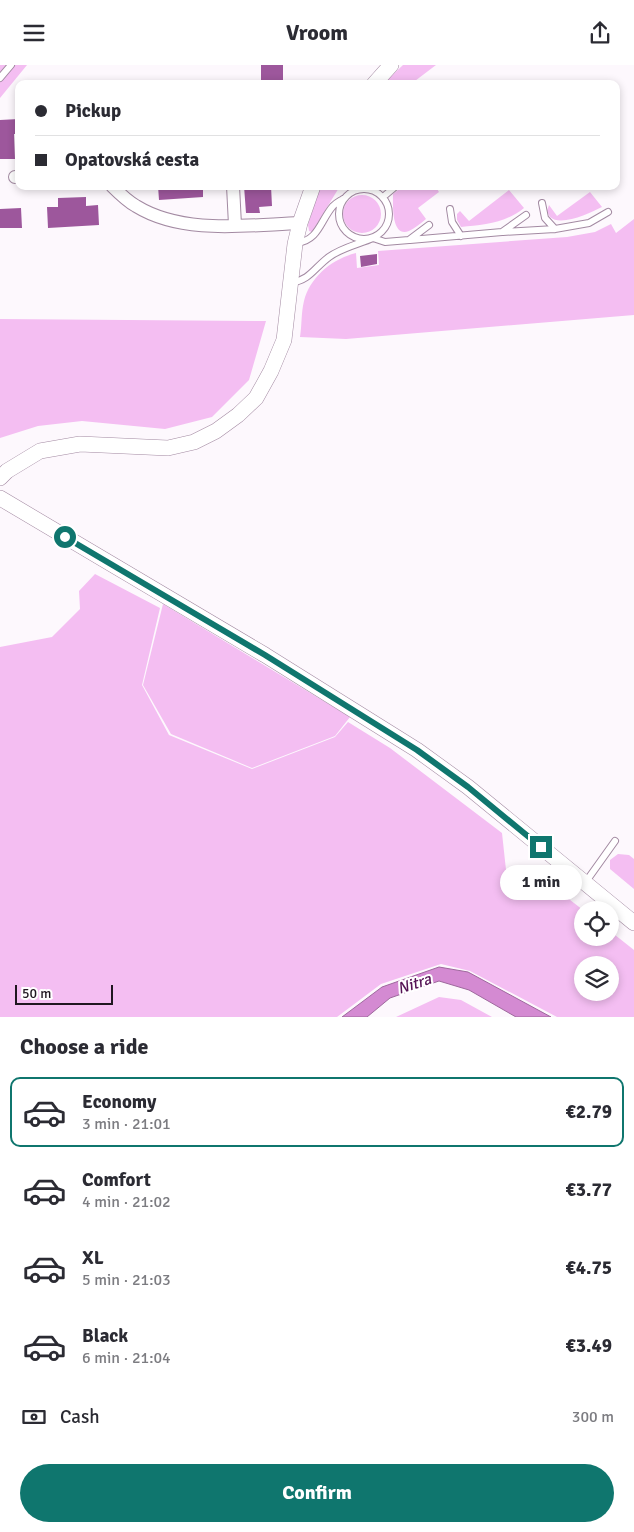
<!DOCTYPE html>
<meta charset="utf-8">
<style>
body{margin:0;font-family:Signika,sans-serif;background:#f2f2f3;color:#2b2b33;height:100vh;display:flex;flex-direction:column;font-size:19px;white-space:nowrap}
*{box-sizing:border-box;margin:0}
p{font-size:16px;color:#7c7c81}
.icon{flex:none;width:28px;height:28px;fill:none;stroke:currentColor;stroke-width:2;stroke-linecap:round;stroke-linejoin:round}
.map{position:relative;height:952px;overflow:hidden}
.sheet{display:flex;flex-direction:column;background:#fff;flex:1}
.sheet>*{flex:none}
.guide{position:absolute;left:15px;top:15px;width:605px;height:110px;border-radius:10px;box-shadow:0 2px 8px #0003;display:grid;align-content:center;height:110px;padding:0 20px;background:#fff}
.fabs{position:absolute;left:574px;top:836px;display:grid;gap:10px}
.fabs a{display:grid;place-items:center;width:45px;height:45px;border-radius:50%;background:#fff;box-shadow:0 2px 8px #0003;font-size:25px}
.scale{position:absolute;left:15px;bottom:12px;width:98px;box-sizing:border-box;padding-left:5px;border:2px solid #201720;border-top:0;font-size:14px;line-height:18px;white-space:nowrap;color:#201720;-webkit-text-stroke:4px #fff;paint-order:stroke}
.end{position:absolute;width:22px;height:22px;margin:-11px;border:6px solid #0f766e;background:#fff;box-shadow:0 0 0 2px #fff}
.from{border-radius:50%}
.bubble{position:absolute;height:35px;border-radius:18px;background:#fff;box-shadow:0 2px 8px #0003;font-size:16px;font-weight:700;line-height:35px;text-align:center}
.guide b{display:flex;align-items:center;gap:18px;height:48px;font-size:19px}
.guide b+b{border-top:1px solid #e1e1e2}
.guide i{width:12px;height:12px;background:#2b2b33}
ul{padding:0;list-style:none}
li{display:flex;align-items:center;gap:15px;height:70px;margin:0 10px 8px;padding:0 10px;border:2px solid transparent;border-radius:10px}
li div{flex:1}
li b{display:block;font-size:19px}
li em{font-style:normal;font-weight:700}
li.current{border-color:#0f766e}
li>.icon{width:45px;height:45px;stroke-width:1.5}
h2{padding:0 20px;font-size:22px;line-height:60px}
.pay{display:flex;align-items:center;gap:12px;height:55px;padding:0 20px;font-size:19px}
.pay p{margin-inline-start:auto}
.action{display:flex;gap:10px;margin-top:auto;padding:10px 20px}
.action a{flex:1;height:58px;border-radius:30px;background:#0f766e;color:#fff;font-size:20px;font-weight:700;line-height:58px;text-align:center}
header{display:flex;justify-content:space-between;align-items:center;height:65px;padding:0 20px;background:#fff;font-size:22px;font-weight:700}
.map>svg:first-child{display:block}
.green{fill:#f4bef2;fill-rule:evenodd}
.water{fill:#d48ad2;stroke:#9e689d}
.building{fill:#9d579c}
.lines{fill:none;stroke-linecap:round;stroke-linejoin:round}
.service-casing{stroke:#a38aa2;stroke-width:8}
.minor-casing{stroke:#a38aa2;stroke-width:14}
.tertiary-casing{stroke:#a38aa2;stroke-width:16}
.service{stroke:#fff;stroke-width:6}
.minor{stroke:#fff;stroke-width:12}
.tertiary{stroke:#fff;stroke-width:15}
.route{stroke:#0f766e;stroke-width:6}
.labels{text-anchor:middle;stroke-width:4;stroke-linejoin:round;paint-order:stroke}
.water-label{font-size:16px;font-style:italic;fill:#551355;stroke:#fff}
</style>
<header><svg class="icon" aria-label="menu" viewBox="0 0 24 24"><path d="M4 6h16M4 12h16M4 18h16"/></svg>Vroom<svg class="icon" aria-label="share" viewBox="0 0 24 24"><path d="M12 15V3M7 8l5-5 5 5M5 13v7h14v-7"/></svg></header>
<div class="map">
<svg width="634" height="952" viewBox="0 0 634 952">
<rect width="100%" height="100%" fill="#fdf8fd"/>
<path class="green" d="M 0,0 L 27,0 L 0,33 Z
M 403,0 L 436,0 L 411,19 L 383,19 Z
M 320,121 L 340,121 L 312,167 L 309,166 L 308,160 Z
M 403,121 L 435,121 L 439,127 L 418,143 L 426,154 C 421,158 415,163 409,166 C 391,173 393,139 393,129 Z
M 509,125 L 524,143 C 506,158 483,160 461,162 L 457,155 L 457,149 L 460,146 L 469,156 Z
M 590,127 L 602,142 C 590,148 561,162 550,152 L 547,146 L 549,140 L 557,151 Z
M343 149a19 19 0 1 1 38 0a19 19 0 1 1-38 0Z
M 634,154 L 634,250 L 346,274 L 300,272 C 302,260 301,248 304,236 C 310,212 332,194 356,188 L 357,203 L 379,200 L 378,186 L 567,172 L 595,167 L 611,159 L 616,168 Z
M 0,254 L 266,256 L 249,315 L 212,352 L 165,364 L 82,356 L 38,361 L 0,373 Z
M 95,509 L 160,543 L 142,620 L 169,670 L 252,704 L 335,672 L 348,657 L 390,683 L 502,768 L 506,805 L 523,820 L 556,824 L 583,845 L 582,872 L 610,872 L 610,866 L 634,885 L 634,952 L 557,952 L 470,906 L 441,899 L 381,919 L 337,952 L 0,952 L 0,582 L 52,572 L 80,544 L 79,526 ZM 582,900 L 610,900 L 610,928 L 582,928 Z
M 163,539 L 350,652 L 335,671 L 252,703 L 171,669 L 143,620 Z
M 618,789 L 629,790 L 634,794 L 634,824 L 610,804 L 610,795 Z
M 439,932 L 461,935 L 492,952 L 396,952 Z"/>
<path class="water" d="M 439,902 L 468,907 L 551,952 L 516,952 L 469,925 L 439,916 L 390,933 L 367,952 L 342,952 L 382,922 Z"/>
<path class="building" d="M 261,0 L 283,0 L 283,19 L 261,19 Z
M 19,54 L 19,69 L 14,69 L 15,94 L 0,94 L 0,55 Z
M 158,121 L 203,121 L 203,132 L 159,135 Z
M 244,121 L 271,121 L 272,141 L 259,142 L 260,148 L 246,148 Z
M 86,132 L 86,141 L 98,140 L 99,160 L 48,163 L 47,142 L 58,142 L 58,133 Z
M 21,143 L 22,163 L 0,163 L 0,144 Z
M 377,189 L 377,199 L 361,202 L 360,191 Z"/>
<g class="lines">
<g class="service-casing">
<path id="service" d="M 0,13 L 11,0
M339 149a25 25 0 1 1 50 0a25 25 0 1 1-50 0Z
M 383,132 L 396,121
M 542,138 L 545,153 L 555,164
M 450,144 L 452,157 L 461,171
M 503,167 L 555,164 L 589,158 L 608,147
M 410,175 L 502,167 L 526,150
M 297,178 C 319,175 320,156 333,141 C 336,138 340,136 343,134
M 291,218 C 311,214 313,204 329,192 C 341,183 359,179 373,173 L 385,177 L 409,175 L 429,160
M 585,818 L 615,776"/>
</g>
<g class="minor-casing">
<path id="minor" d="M 15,112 L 19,112
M 112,121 C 119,128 127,136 136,141 C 183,170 247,160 300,158
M 233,121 L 235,160"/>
</g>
<g class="tertiary-casing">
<path id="tertiary" d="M 374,19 L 391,0
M 0,413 L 7,406 L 40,386 L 80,379 L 168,383 L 194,377 L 216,366 L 238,350 L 256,333 L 271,306 L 284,275 L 295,179 L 300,158 L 313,121
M 0,433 L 265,590 L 417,685 L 468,722 L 634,858"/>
</g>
<use href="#service" class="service"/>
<use href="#minor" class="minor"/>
<use href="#tertiary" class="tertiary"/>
</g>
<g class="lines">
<path class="route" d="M 65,472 L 265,590 L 417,685 L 468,722 L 541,782"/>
</g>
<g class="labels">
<g class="water-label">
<text transform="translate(414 918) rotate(-18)" y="6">Nitra</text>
</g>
</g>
</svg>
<div class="fabs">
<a><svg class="icon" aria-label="locate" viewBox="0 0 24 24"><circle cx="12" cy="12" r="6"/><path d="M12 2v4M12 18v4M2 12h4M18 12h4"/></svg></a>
<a><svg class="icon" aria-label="layers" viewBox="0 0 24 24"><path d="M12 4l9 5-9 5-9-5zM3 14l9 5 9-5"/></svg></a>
</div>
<div class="scale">50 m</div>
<i class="end from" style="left:65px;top:472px"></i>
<i class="end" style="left:541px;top:782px"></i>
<div class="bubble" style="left:500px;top:800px;width:82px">1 min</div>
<div class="guide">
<b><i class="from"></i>Pickup</b>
<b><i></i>Opatovská cesta</b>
</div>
</div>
<section class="sheet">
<h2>Choose a ride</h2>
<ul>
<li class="current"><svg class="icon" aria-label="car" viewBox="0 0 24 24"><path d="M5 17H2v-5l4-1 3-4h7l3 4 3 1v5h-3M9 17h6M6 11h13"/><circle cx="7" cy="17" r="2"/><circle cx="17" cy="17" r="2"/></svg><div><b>Economy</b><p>3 min · 21:01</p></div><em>€2.79</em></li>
<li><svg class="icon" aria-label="car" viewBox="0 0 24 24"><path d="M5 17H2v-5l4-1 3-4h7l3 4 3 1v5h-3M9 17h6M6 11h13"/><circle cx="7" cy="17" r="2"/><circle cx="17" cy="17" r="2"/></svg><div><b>Comfort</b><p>4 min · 21:02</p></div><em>€3.77</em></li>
<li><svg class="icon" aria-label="car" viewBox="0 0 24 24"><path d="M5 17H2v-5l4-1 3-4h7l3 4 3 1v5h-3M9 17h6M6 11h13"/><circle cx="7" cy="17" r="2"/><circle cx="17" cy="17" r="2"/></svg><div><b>XL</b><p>5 min · 21:03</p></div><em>€4.75</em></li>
<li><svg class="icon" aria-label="car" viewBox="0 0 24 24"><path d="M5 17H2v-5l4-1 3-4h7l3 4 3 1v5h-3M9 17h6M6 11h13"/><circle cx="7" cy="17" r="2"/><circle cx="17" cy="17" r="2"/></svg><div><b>Black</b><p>6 min · 21:04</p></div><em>€3.49</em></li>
</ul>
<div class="pay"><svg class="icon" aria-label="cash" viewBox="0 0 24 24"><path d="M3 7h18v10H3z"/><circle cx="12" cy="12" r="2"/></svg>Cash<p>300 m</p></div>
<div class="action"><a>Confirm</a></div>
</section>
